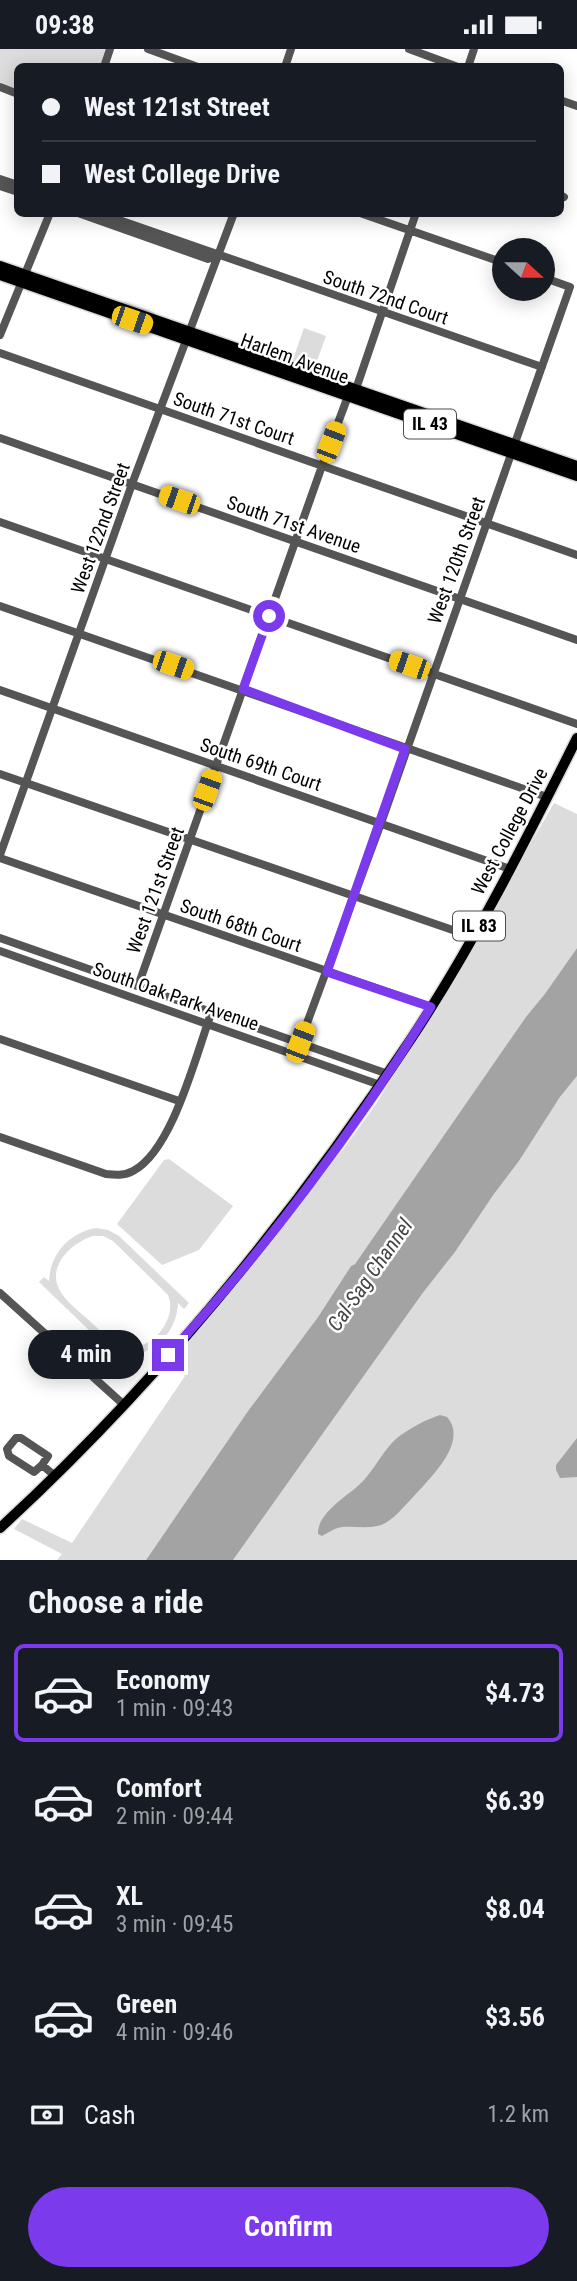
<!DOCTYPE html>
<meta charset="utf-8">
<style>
body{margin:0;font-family:"Roboto Condensed",sans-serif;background:#20242c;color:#f1f3f6;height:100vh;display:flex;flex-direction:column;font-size:26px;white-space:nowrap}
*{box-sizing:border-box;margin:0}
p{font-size:23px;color:#9ea1a6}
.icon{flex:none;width:38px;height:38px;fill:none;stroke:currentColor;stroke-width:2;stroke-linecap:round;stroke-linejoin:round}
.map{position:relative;height:1511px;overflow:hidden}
.sheet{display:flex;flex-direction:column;background:#171b24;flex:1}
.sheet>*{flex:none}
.banner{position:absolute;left:14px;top:14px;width:550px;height:154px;border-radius:10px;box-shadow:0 4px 18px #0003;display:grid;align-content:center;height:154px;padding:0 28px;background:#171b24}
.needle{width:46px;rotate:111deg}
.tools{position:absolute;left:492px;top:189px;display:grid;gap:14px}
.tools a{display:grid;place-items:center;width:63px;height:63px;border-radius:50%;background:#171b24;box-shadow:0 4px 18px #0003;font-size:35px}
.end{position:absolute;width:32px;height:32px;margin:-16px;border:9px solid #7c3aed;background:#fff;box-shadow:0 0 0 4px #fff}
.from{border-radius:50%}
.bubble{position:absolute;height:49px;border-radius:24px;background:#171b24;box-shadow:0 4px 18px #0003;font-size:23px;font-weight:700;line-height:49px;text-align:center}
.car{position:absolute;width:21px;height:42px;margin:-21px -10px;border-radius:9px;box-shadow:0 0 5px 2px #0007;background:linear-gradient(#f5c518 24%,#345 0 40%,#f5c518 0 76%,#345 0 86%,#f5c518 0)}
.banner b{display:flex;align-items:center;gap:24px;height:66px;font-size:26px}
.banner b+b{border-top:2px solid #363941}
.banner i{width:18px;height:18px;background:#f1f3f6}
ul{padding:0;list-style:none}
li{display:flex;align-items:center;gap:21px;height:98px;margin:0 14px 10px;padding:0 14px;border:4px solid transparent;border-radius:10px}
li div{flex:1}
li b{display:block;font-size:26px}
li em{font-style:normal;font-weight:700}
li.selected{border-color:#7c3aed}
li>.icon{width:63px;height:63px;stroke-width:1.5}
h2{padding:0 28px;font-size:32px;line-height:84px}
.pay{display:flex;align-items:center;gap:18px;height:77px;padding:0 28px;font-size:26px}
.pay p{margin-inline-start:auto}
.primary-button{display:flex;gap:14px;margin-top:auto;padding:14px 28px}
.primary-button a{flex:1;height:80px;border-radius:42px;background:#7c3aed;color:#fff;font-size:28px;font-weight:700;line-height:80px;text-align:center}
.status{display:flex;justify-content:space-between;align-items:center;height:49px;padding:0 35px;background:#171b24;direction:ltr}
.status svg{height:19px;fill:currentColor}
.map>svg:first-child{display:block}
.green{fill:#dcdcdc;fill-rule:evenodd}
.water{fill:#a3a3a3}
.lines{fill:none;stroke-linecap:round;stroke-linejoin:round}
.major-casing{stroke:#dbdbdb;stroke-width:13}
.minor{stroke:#555;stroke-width:8}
.major{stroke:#000;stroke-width:10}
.route{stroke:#7c3aed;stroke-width:9}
.labels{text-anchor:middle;stroke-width:5;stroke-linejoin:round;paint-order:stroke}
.shield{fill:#fff;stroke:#4c4c4c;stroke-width:2}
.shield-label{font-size:18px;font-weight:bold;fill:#000}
.street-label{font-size:19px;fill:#000;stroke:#fff}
.water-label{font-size:21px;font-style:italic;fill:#444;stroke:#fff}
</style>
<div class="status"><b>09:38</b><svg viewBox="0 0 49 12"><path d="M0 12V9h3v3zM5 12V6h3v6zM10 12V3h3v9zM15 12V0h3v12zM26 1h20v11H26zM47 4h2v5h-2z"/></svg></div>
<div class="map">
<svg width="577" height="1511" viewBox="0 0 577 1511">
<rect width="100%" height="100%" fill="#fff"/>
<path class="green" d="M 0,0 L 107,0 L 101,17 L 18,18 L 17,42 L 0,36 Z
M 304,279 L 326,287 L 314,320 L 292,313 Z
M 554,754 L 577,765 L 577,899 L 355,1215 L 351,1217 L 318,1268 L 248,1362 L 146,1511 L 57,1511 L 62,1505 L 14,1480 L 22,1470 L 72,1494 L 185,1327 L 171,1312 L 203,1276 L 344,1099 L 374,1058 L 436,959 Z
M 577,1027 L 577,1511 L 233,1511 L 422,1245 L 455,1203 L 494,1145 L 519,1112 L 560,1048 Z
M 169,1110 L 233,1157 L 199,1201 L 162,1216 L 117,1175 L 164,1111 Z
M 96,1179 L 108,1181 L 119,1187 L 189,1254 L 184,1260 L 178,1254 C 177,1277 163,1296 142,1304 C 134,1307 126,1305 120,1311 L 39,1233 L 44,1228 L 49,1232 C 50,1205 70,1183 96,1179 ZM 93,1187 L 103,1187 L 113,1192 L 168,1246 C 173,1259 169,1271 161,1282 C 153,1291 140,1300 128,1299 C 114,1299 103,1284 93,1275 C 83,1265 65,1253 59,1240 C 47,1216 73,1193 93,1187 Z"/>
<path class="water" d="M 577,899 L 577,1027 L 560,1048 L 519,1112 L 494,1145 L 455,1203 L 422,1245 L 233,1511 L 146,1511 L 248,1362 L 318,1268 L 351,1217 L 355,1215 L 526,968 L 544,946 Z
M 440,1366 L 447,1368 C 469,1393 430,1429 414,1447 C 405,1456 393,1472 381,1476 C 369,1480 355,1477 342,1478 C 335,1479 329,1483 322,1487 L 318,1485 C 317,1463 350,1446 363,1432 C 376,1418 384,1400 397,1389 C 410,1379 425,1371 440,1366 Z
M 577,1389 L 577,1428 L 560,1429 L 556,1421 L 556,1416 Z"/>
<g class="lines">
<g class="major-casing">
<path id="major" d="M 0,217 L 577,417
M 0,226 L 577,427
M 0,1479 C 156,1336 294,1166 411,990 C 474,895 526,791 577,689"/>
</g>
<path class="minor" d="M 148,0 L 198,18
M 409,0 L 458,18
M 104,18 L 110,0
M 285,18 L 291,0
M 468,18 L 474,0
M 0,38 L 18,45
M 560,51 L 577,57
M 0,130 L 18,136
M 0,137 L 18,143
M 560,146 L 564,148
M 78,164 L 208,210 L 219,207
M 99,164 L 542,318
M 360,164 L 504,214
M 0,286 L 50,164
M 0,304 L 577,506
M 0,389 L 577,591
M 0,473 L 577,675
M 0,557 L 547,748
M 0,641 L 510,820
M 0,725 L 473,888
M 0,806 L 132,435 L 234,164
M 0,809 L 431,958
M 0,889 L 388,1025
M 0,902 L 380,1036
M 138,937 L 322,417 L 348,347 L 356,340 L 416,164
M 0,990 L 179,1052
M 300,993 L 381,774 L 570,238 L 542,228
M 0,1088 L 106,1125 C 115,1126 124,1127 133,1122 C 173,1101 196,1005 212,962
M 0,1244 L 123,1355
M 42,1416 L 34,1423 L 9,1407 L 7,1400 L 16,1389 L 21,1389 L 48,1407 L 42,1416 L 55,1427"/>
<use href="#major" class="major"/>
</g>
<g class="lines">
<path class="route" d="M 168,1306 C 264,1202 357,1078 431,958 L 327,923 L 405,700 L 243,640 L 269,567"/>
</g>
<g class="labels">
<g class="shield">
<rect x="404" y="360.5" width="52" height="29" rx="5"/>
<rect x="453" y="862.5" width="52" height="29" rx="5"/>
</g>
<g class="shield-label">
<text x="430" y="381">IL 43</text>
<text x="479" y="883">IL 83</text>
</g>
<g class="street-label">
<text transform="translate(386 248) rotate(19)" y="7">South 72nd Court</text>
<text transform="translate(295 309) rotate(20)" y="7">Harlem Avenue</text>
<text transform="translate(234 369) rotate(19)" y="7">South 71st Court</text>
<text transform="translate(294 475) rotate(19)" y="7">South 71st Avenue</text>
<text transform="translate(100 479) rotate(-70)" y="7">West 122nd Street</text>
<text transform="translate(456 511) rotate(-70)" y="7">West 120th Street</text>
<text transform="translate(261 715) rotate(19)" y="7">South 69th Court</text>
<text transform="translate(509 782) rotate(-62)" y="7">West College Drive</text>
<text transform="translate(155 841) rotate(-70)" y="7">West 121st Street</text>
<text transform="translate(241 876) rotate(19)" y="7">South 68th Court</text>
<text transform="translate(176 947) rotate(19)" y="7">South Oak Park Avenue</text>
</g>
<g class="water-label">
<text transform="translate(370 1226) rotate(-55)" y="7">Cal-Sag Channel</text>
</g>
</g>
</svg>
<div class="tools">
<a><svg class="needle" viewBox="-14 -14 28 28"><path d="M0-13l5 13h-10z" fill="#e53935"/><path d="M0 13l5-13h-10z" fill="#9ea1a6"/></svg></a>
</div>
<i class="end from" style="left:269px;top:567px"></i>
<i class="end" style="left:168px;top:1306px"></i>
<div class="bubble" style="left:28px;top:1281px;width:116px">4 min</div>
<i class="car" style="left:132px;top:271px;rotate:109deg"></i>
<i class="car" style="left:331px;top:393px;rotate:21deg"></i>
<i class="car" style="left:179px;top:451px;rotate:289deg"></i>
<i class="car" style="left:173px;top:616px;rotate:109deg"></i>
<i class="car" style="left:409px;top:616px;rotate:289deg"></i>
<i class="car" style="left:207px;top:741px;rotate:20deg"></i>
<i class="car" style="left:300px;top:993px;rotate:21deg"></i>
<div class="banner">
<b><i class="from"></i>West 121st Street</b>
<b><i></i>West College Drive</b>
</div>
</div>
<section class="sheet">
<h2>Choose a ride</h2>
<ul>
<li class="selected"><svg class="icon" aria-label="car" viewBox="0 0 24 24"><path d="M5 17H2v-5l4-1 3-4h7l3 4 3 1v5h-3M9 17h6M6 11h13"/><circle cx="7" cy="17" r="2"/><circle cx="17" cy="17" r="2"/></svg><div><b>Economy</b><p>1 min · 09:43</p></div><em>$4.73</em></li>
<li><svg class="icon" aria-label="car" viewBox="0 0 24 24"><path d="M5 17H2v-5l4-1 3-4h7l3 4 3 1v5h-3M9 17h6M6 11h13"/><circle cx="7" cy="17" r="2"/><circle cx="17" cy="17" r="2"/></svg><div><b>Comfort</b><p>2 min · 09:44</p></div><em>$6.39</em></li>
<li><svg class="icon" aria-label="car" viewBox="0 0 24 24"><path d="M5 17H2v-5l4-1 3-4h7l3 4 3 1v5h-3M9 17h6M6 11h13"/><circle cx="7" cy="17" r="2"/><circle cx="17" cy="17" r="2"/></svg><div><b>XL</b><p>3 min · 09:45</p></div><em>$8.04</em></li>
<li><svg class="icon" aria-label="car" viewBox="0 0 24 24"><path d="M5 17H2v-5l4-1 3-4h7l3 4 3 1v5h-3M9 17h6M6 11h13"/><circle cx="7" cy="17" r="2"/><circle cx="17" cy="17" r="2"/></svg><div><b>Green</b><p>4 min · 09:46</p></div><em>$3.56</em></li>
</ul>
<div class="pay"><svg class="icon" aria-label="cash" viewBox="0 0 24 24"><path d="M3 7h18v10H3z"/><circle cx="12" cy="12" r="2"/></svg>Cash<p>1.2 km</p></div>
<div class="primary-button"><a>Confirm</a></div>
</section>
